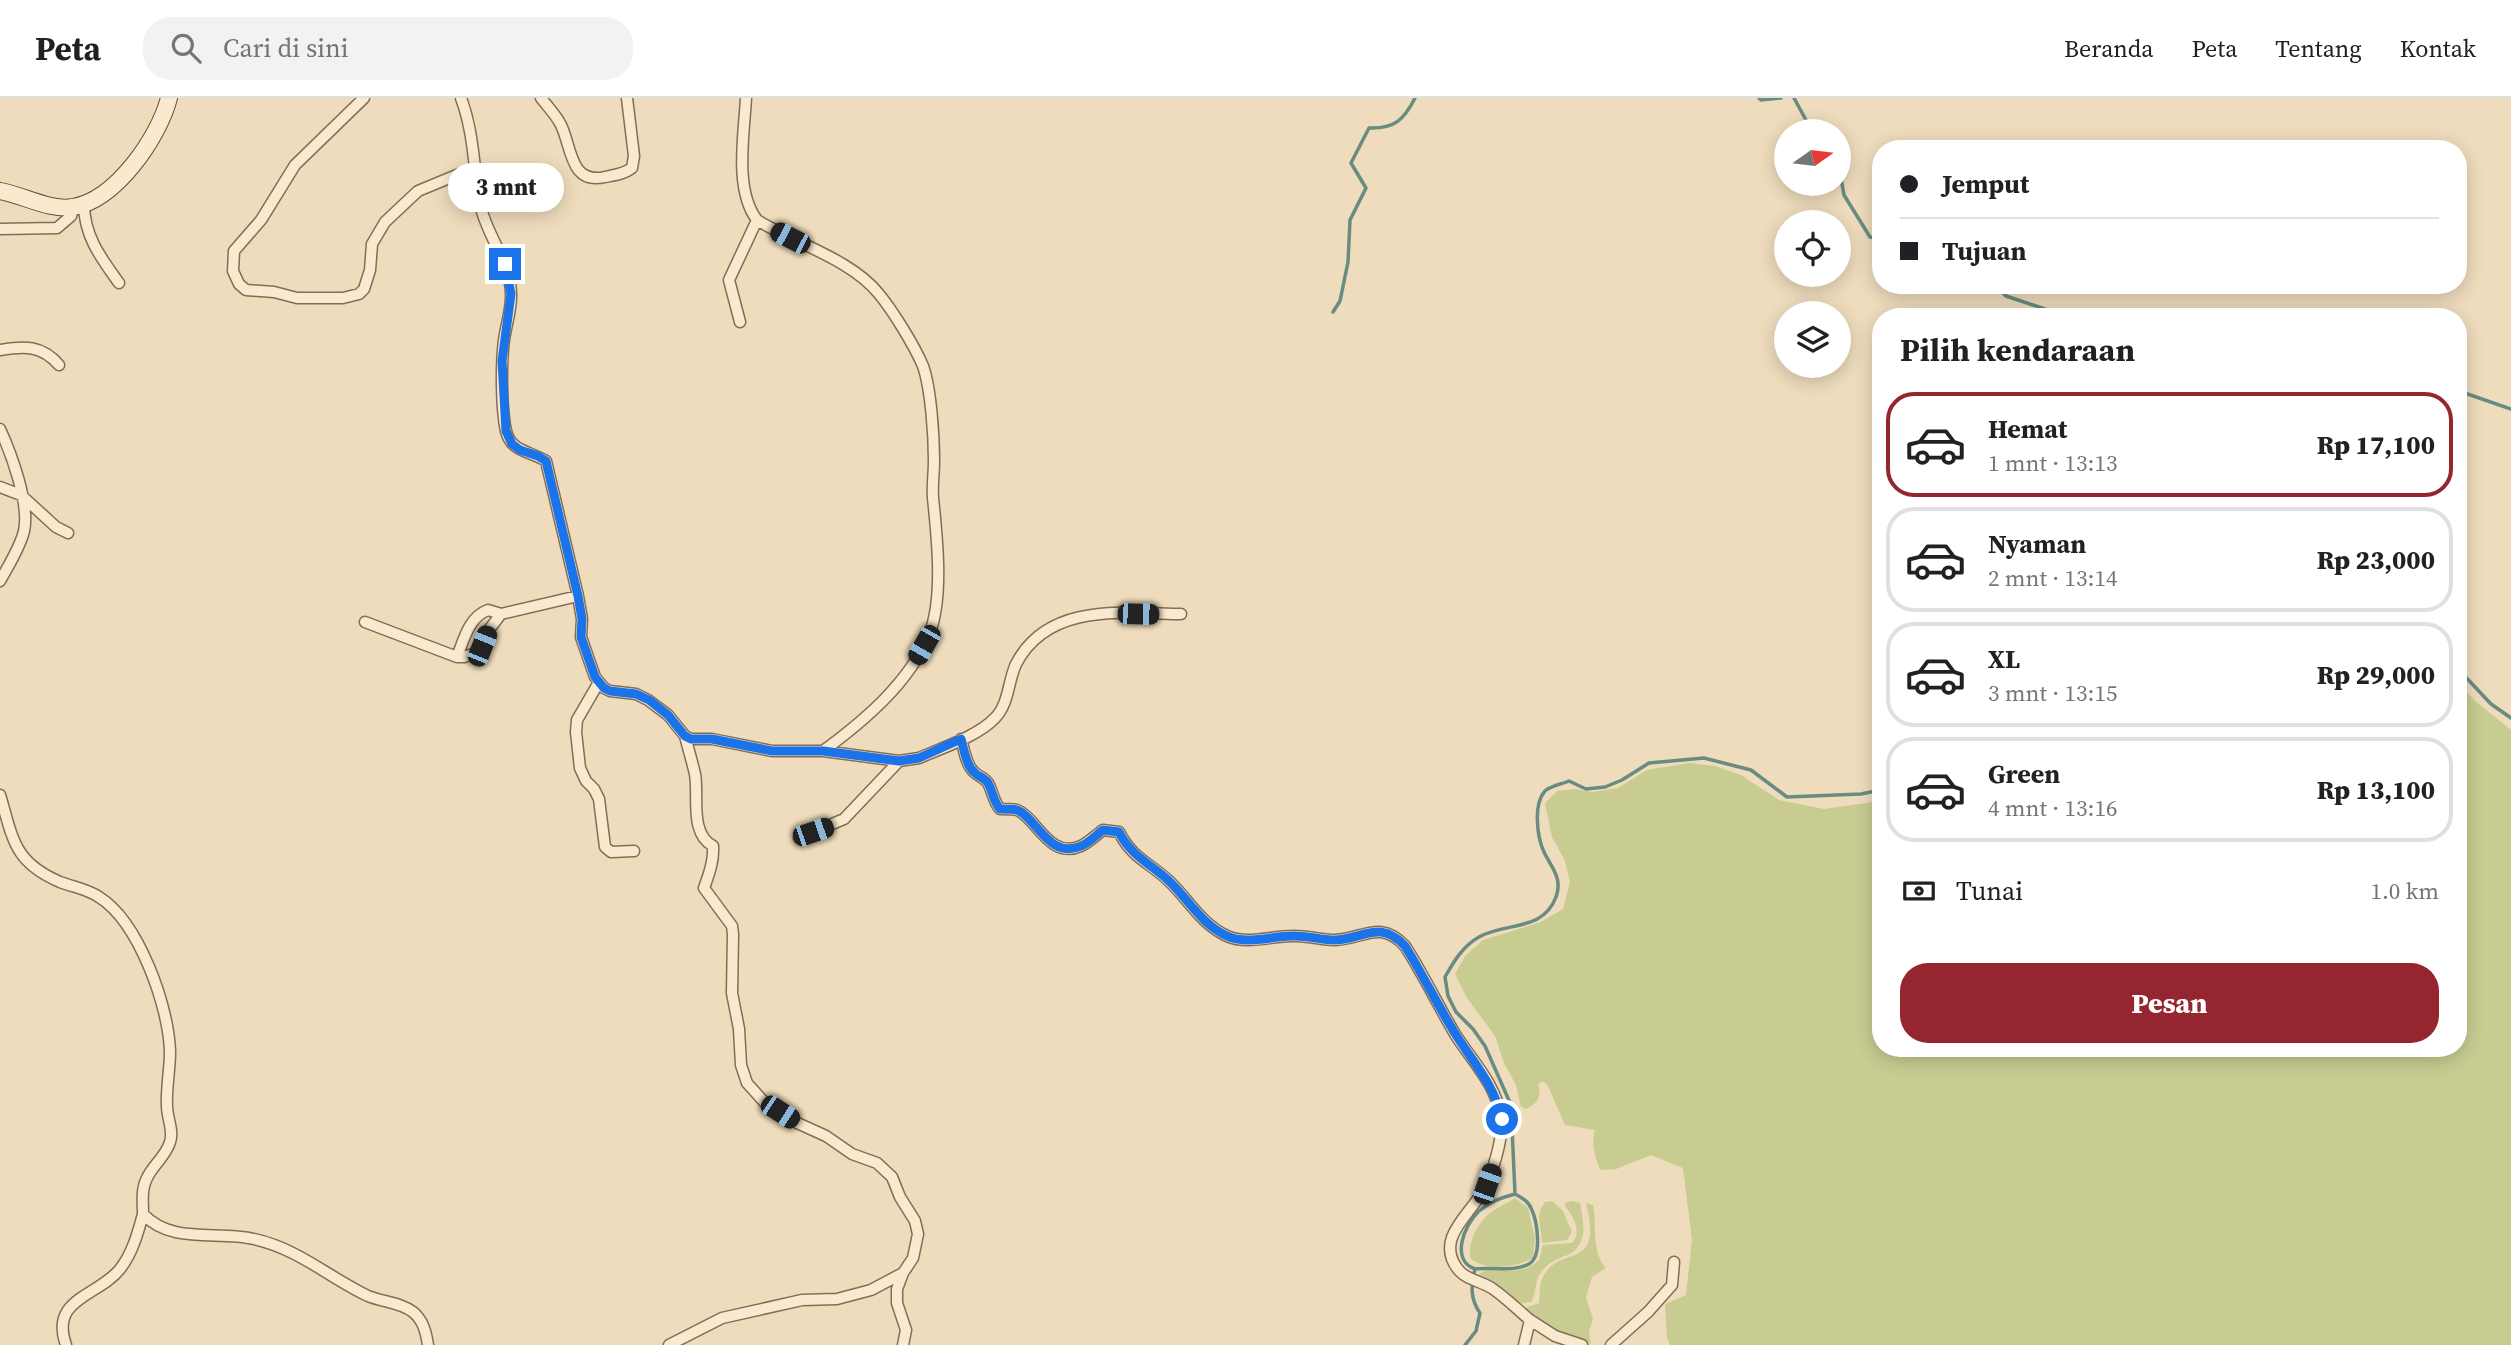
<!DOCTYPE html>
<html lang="id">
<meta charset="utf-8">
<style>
body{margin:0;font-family:"Source Serif 4",serif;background:#f2f2f2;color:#202124;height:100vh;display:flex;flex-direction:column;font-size:26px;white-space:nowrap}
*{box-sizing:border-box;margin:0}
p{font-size:23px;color:#757577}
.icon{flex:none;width:38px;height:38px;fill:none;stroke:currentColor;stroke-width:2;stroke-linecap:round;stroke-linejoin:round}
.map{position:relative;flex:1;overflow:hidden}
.sheet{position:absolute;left:1872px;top:210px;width:595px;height:749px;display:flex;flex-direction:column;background:#fff;border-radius:28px;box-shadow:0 4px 18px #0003}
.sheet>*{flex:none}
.hud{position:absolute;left:1872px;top:42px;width:595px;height:154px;border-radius:28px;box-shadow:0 4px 18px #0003;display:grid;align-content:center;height:154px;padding:0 28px;background:#fff}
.needle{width:46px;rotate:76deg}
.controls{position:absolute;left:1774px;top:21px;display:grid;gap:14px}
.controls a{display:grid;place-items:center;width:77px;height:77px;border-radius:50%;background:#fff;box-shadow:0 4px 18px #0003;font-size:35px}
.end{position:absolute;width:32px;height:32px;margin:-16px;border:9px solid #1a73e8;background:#fff;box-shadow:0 0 0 4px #fff}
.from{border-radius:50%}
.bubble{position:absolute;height:49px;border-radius:24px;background:#fff;box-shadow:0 4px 18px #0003;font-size:23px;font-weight:800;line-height:49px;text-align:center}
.car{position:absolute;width:21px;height:42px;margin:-21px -10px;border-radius:9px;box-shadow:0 0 5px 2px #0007;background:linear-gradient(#222 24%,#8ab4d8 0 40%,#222 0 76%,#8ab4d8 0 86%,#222 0)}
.hud b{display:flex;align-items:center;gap:24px;height:66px;font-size:26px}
.hud b+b{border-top:2px solid #e0e0e0}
.hud i{width:18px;height:18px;background:#202124}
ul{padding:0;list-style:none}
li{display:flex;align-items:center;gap:21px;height:105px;margin:0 14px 10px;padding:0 14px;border:4px solid #e0e0e0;border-radius:28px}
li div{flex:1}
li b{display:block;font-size:26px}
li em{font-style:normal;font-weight:800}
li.selected{border-color:#95252e}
li>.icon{width:63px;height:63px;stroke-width:1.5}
h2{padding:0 28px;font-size:32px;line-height:84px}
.pay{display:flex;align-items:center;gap:18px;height:77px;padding:0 28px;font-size:26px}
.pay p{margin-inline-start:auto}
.action{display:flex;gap:14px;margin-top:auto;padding:14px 28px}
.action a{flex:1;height:80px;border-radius:28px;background:#95252e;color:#fff;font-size:28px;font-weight:800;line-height:80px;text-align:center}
header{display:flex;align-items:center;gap:42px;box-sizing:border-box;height:98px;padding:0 35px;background:#fff;border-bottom:2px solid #e0e0e0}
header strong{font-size:33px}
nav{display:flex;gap:38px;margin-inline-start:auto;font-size:24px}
.search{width:490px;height:63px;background:#f2f2f2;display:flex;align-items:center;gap:18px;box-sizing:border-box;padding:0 24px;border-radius:28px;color:#757577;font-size:26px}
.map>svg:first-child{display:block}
.green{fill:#c9cc91}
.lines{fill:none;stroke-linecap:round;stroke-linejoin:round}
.stream{stroke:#688c81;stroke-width:3.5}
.street-casing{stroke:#866c56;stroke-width:13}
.secondary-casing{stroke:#674d39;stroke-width:18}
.street{stroke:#f9eacf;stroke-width:10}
.secondary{stroke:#f9eacf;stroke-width:16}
.route{stroke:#1a73e8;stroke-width:9}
</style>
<header>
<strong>Peta</strong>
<div class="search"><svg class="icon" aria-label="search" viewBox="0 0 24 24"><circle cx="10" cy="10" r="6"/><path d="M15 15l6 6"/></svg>Cari di sini</div>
<nav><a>Beranda</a><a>Peta</a><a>Tentang</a><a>Kontak</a></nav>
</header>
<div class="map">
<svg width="2511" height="1247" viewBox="0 0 2511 1247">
<rect width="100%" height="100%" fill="#eedcbc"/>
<path class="green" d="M 2459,586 L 2475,603 L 2511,632 L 2511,1247 L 1670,1247 L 1667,1239 L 1665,1206 L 1686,1197 L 1692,1142 L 1683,1070 L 1651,1057 L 1616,1071 L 1600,1072 C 1595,1058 1591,1047 1595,1032 L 1565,1027 L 1547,986 L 1542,983 L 1538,986 C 1542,999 1538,1005 1526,1011 L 1521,1009 L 1516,987 L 1504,965 L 1495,938 L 1467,900 L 1455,876 L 1465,858 L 1483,842 L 1541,824 L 1563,811 L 1570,784 L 1565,763 L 1552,739 L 1545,705 L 1557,693 L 1574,691 L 1592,694 L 1618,690 L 1647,672 L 1689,665 L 1715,668 L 1741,677 L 1779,702 L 1824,711 L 1881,703 L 1881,950 L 2459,950 Z
M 1515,1100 L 1528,1110 L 1535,1141 L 1533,1160 C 1517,1169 1486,1174 1470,1160 C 1468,1145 1477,1125 1490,1115 C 1497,1109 1507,1106 1515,1100 Z
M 1552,1103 L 1563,1113 L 1572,1134 L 1567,1142 L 1542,1145 C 1542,1131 1534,1118 1545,1104 Z
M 1573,1103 L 1580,1105 C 1584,1125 1589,1149 1565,1158 C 1556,1161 1548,1165 1542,1173 C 1534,1182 1537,1194 1531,1204 L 1516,1206 L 1479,1179 L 1479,1176 C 1497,1164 1518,1182 1539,1162 L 1543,1147 L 1572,1145 C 1582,1133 1574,1119 1565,1108 L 1565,1105 Z
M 1586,1105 L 1593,1107 C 1597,1127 1591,1154 1606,1170 L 1592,1179 L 1586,1199 L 1593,1221 L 1589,1234 L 1591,1246 L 1546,1229 L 1522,1211 L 1539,1205 C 1540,1195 1539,1185 1544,1177 C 1563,1146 1603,1174 1586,1105 Z"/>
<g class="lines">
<path class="stream" d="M 1759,0 L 1761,2 L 1781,0
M 1794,0 L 1807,24 L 1804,33
M 1839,69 L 1844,97 L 1870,139 L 1881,141
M 1995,187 L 2006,198 L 2045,211 L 2046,219
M 1333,214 L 1340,203 L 1348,164 L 1350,122 L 1366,90 L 1351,65 L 1369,30 C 1394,31 1404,22 1415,0
M 2459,293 L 2511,311
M 2459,572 L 2491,606 L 2511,620
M 1475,1171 C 1491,1169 1515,1174 1529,1166 C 1543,1158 1537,1122 1531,1110 C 1528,1103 1521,1099 1515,1096
M 1465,1247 L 1476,1233 L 1480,1215 C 1470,1201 1471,1188 1475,1171 C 1450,1162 1464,1127 1479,1113 C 1488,1105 1503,1099 1515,1096 L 1511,1007 L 1485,948 L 1473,931 L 1456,914 L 1448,898 L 1445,879 C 1454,863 1463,848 1479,839 C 1505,824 1543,834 1556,799 C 1563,780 1551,769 1544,754 C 1537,739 1533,706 1545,693 C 1550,688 1562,686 1569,683 L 1586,691 L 1605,689 L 1622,682 L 1649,665 L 1704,660 L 1751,672 L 1787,699 L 1861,696 L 1881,692"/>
<g class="street-casing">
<path id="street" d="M 364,0 L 295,67 L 261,122 L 234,153 L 233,173 L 239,186 L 246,192 L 274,194 L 297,200 L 343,200 L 359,196 L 364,191 L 370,172 L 372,146 L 385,124 L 418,93 L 476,69
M 461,0 C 475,38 473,72 481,110 C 488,139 510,164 511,195 C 512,210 506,227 504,242 C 501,265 501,310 506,333 C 511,354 530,353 546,363 L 578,498 L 582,521 L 581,539 L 595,579 L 604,590 L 610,593 L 636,596 L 648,602 L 668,617 L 685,638 L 691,641 L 712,641 L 772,653 L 823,653 L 899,663 L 919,660 C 942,650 978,638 995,620 C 1009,606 1008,583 1016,566 C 1048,504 1124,515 1181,516
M 541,0 C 548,9 556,17 561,27 C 572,50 570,87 605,79 C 615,77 624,76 632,70 L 634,58 L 627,0
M 746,0 C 744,37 734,92 757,122 C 794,145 851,161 879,196 C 893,213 914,247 923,268 C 931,291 934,338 934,363 C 934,375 932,388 933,400 C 937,439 944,500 929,537 C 909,585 864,623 823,653
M 84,106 C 84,138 101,160 119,185
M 0,131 L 57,130 L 71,118 L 74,109
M 740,224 L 729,182 L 757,122
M 0,252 C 24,248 42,247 59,267
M 0,331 C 11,355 30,406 24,433 C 20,450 8,468 0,483
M 0,389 L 21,397 L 56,429 L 68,435
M 365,524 L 457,559 L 464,559 L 479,554 L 488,533 L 501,516 L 578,498
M 457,559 C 464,541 469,519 488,512 L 501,516
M 599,584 L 577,622 L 576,634 L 580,670 L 586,683 L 594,691 L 599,701 L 605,749 L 611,754 L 634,753
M 685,638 C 688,650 692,663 695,676 C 699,698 689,735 713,748 C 714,763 709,776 704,790 L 732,828 L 733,836 L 732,895 L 739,931 L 741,967 L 747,985 L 765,1005 L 795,1024 L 826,1038 L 852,1056 L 877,1065 L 892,1079 L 900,1099 L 915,1123 L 918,1136 L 913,1160 L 903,1175 L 897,1191 L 897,1205 L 906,1232 L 903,1247
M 961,641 C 964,651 966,667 974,674 C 979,679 984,679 988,685 C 993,694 993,703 1000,711 C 1005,711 1012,711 1017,712 C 1037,720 1049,762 1081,748 C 1088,745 1096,737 1103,732 L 1119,734 C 1132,760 1150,765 1169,783 C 1189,802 1201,826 1227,838 C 1246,847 1272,838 1292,838 C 1306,837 1320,842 1335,842 C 1363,841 1380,821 1405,848 C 1423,876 1438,907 1455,936 C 1472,963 1496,986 1501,1019 C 1504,1039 1492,1079 1481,1096 C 1468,1118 1436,1141 1457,1170 C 1465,1182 1482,1183 1493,1191 C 1506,1200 1518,1212 1530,1222 L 1524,1247
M 0,697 C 13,740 13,764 60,784 C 73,789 87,791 99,799 C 139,824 169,909 170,954 C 170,972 166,990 167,1008 C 167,1020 174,1033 170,1044 C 166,1058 153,1067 147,1080 C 141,1091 143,1104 143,1116 C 172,1147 218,1132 254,1141 C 299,1151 328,1179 368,1198 C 382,1204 400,1204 413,1214 C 423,1222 426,1234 428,1247
M 799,740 L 844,721 L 899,663
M 1530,1222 L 1555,1238 L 1582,1247
M 66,1247 C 49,1200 99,1198 120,1171 C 132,1156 138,1135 143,1116
M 669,1247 L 722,1220 L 802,1202 L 837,1201 L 871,1192 L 903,1175
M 1611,1247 L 1648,1214 L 1672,1187 L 1674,1164"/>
</g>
<g class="secondary-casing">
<path id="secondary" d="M 0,93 C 23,97 50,113 73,109 C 116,102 159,39 169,0"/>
</g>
<use href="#street" class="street"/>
<use href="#secondary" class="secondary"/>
</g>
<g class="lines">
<path class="route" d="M 505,166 L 511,196 L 502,263 L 506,333 L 512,346 L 520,352 L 538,358 L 546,363 L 578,498 L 582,521 L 581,539 L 595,579 L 604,590 L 610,593 L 636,596 L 649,602 L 668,617 L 685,638 L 691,641 L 712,641 L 772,653 L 823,653 L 899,663 L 919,660 L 961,641 C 964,651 966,667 974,674 C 978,679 984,679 988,685 C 993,694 993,703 1000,711 C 1005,711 1012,711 1017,712 C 1037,720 1049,762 1081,748 C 1089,745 1096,737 1103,732 L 1119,734 C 1131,758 1151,766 1169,783 C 1189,802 1201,826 1227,838 C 1246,847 1272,838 1292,838 C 1306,837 1320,842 1335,842 C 1363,841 1380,821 1405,848 C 1423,877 1438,908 1456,937 C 1475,967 1493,985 1502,1021"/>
</g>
</svg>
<div class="controls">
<a><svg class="needle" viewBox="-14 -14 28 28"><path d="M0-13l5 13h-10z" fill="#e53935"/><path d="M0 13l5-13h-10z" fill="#757577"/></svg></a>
<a><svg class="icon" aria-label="locate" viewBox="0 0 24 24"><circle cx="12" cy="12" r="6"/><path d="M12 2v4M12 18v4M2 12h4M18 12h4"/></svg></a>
<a><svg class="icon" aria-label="layers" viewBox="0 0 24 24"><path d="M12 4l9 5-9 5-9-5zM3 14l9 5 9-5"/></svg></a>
</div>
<i class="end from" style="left:1502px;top:1021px"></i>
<i class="end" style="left:505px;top:166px"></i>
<div class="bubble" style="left:448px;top:65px;width:116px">3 mnt</div>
<i class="car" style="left:790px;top:140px;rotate:297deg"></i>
<i class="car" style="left:1138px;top:516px;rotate:91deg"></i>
<i class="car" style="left:924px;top:547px;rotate:210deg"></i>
<i class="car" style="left:482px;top:548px;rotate:22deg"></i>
<i class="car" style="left:813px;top:734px;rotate:71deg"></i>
<i class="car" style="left:780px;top:1014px;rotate:123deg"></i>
<i class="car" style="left:1487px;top:1086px;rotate:19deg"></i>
<div class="hud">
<b><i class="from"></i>Jemput</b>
<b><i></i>Tujuan</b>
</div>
<section class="sheet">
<h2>Pilih kendaraan</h2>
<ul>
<li class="selected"><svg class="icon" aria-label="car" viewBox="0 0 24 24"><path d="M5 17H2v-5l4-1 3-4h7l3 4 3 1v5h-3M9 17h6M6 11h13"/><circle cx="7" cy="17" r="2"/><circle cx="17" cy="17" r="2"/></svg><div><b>Hemat</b><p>1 mnt · 13:13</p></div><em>Rp 17,100</em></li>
<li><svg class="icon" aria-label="car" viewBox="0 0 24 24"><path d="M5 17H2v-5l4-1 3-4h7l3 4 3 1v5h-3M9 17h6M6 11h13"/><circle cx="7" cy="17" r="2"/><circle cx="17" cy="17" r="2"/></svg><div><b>Nyaman</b><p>2 mnt · 13:14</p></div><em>Rp 23,000</em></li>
<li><svg class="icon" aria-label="car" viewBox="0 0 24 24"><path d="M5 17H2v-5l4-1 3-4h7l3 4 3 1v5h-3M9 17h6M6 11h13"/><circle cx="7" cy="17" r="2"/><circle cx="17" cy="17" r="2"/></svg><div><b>XL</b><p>3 mnt · 13:15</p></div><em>Rp 29,000</em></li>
<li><svg class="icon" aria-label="car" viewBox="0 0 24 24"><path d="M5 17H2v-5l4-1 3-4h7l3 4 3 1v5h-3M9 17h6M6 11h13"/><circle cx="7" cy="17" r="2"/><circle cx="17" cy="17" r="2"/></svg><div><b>Green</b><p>4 mnt · 13:16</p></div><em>Rp 13,100</em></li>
</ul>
<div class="pay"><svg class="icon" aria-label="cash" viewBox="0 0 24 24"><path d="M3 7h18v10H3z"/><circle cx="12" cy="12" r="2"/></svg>Tunai<p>1.0 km</p></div>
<div class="action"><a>Pesan</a></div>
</section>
</div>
